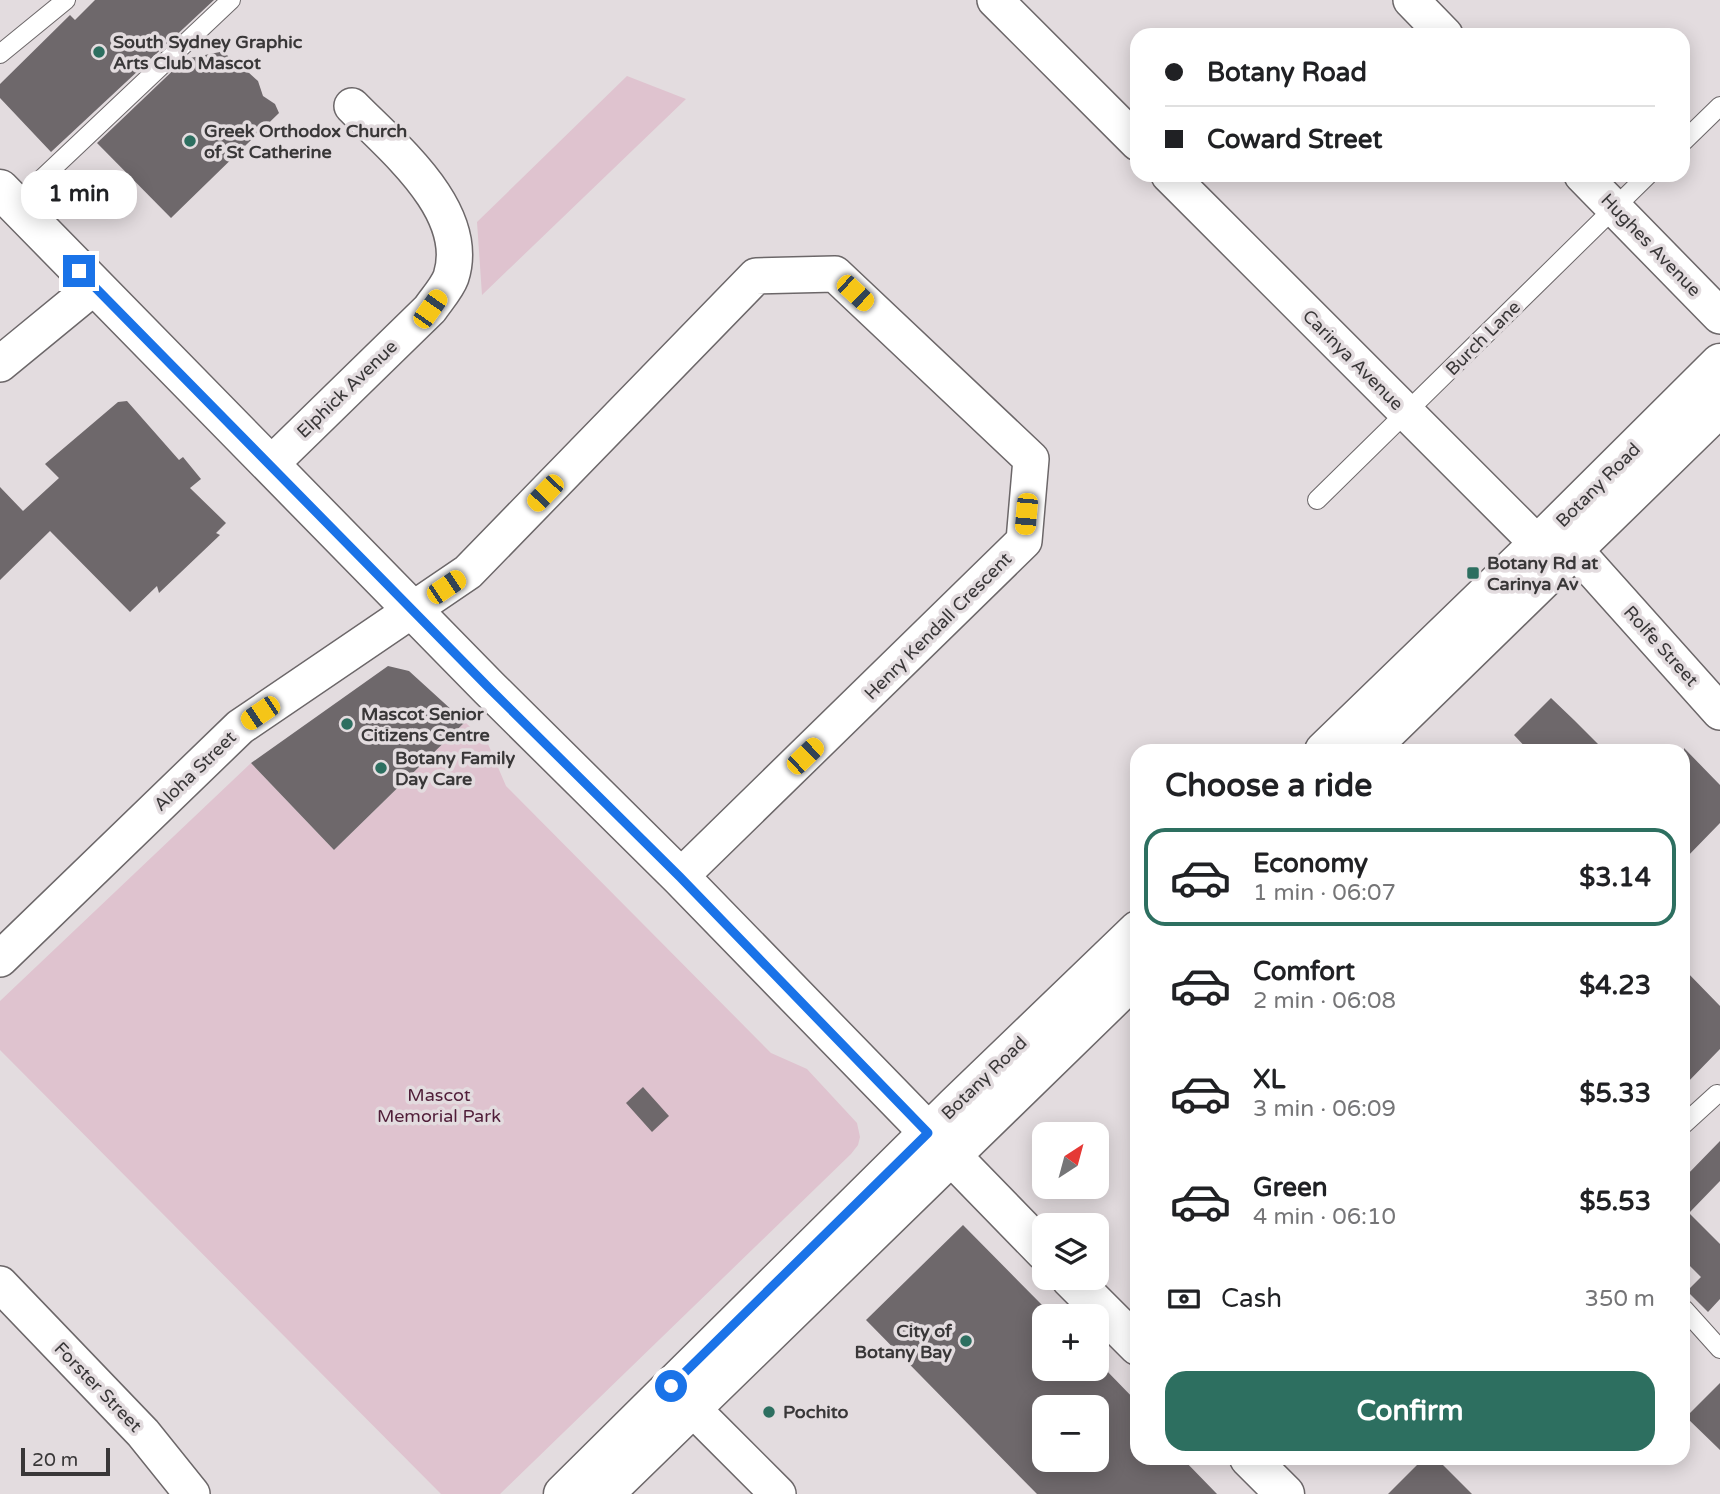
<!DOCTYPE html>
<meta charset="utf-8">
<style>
body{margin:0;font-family:"Varela Round",sans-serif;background:#f6f6f6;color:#202124;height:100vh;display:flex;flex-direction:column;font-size:26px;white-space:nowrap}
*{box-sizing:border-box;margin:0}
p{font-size:23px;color:#757577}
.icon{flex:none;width:38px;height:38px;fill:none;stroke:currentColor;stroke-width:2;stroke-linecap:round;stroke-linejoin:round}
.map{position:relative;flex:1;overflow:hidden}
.sheet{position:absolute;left:1130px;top:744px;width:560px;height:721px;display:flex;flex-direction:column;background:#fff;border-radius:21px;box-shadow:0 4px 18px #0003}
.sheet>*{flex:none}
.guide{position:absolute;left:1130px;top:28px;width:560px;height:154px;border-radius:21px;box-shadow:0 4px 18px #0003;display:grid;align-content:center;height:154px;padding:0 35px;background:#fff}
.needle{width:46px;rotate:36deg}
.controls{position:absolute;left:1032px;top:1122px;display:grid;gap:14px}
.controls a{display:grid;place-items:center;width:77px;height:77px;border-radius:14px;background:#fff;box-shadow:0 4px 18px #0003;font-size:35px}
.scale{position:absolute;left:21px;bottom:18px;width:89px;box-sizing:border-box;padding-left:7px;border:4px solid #393738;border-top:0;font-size:19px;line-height:24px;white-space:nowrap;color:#393738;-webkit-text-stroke:5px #e3dcdf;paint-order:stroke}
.end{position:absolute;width:32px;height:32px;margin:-16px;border:9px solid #1a73e8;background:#fff;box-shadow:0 0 0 4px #fff}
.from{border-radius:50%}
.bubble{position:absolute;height:49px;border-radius:21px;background:#fff;box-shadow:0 4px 18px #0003;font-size:23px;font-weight:800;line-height:49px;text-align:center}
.car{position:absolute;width:21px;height:42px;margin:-21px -10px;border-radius:9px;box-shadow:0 0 5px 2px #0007;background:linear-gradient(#f5c518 24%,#345 0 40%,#f5c518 0 76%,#345 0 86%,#f5c518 0)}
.guide b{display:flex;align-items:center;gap:24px;height:66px;font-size:26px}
.guide b+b{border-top:2px solid #e0e0e0}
.guide i{width:18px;height:18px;background:#202124}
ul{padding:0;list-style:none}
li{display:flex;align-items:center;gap:21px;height:98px;margin:0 14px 10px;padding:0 21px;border:4px solid transparent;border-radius:21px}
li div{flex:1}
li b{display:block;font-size:26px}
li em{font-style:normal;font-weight:800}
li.current{border-color:#2d6f60}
li>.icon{width:63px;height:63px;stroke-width:1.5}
h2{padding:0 35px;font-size:32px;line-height:84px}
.pay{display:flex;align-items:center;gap:18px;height:77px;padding:0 35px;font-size:26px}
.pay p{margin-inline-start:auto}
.cta{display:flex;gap:14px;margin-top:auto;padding:14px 35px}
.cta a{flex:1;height:80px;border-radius:21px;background:#2d6f60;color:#fff;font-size:28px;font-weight:800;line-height:80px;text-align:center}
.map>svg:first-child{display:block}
.green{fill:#dfc3cf}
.building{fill:#6e686b;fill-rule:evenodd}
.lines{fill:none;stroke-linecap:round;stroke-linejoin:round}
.lane-casing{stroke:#6c6769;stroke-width:20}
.street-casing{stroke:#6c6769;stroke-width:38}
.secondary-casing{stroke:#6c6769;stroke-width:41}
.primary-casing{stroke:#6c6769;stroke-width:41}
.lane{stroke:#fff;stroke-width:18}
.street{stroke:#fff;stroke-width:35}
.secondary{stroke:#fff;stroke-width:38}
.primary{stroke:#fff;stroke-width:38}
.route{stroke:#1a73e8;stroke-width:9}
.poi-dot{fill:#2d6f60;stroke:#e3dcdf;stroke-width:2.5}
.labels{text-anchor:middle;stroke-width:7;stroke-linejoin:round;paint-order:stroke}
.poi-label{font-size:18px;font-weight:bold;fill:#393738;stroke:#e3dcdf;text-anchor:start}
.street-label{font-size:18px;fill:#393738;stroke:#e3dcdf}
.park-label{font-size:18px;fill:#501e39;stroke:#e3dcdf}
</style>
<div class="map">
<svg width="1720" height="1494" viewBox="0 0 1720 1494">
<rect width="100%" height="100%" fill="#e3dcdf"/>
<path class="green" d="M 627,76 L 686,99 L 482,295 L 477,222 Z
M 465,722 L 488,744 L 506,786 L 771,1053 L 807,1069 L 857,1123 L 860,1137 L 858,1145 L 851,1154 L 500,1494 L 441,1494 L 0,1050 L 0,1001 L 251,763 L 334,850 Z"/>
<path class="building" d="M 95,0 L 214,0 L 51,152 L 0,98 L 0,84 L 70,15 L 75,20 Z
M 220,52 L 226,53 L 234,67 L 248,72 L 258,81 L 263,96 L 275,104 L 279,113 L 171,218 L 97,143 L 185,59 Z
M 127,401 L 179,460 L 183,457 L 201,479 L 190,488 L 226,523 L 216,533 L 220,535 L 159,593 L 157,586 L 130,612 L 50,531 L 0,580 L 0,487 L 23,511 L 59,478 L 45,464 L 118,402 Z
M 388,666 L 409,671 L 465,722 L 334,850 L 251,763 Z
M 1551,698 L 1574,720 L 1605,751 L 1529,751 L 1514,735 Z
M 1684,748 L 1720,785 L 1720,823 L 1684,860 Z
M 1684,969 L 1720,1006 L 1720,1049 L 1684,1086 Z
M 643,1087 L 669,1116 L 652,1132 L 626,1103 Z
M 1720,1141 L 1720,1181 L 1689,1213 L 1720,1244 L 1720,1299 L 1708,1312 L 1687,1291 L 1701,1277 L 1684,1260 L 1684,1178 Z
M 963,1225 L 1045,1308 L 1045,1368 L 1104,1368 L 1138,1403 L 1138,1458 L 1182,1458 L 1217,1494 L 1037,1494 L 866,1320 ZM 1045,1407 L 1097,1407 L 1097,1460 L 1045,1460 Z
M 1720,1383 L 1720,1450 L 1686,1417 Z
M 1424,1458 L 1436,1458 L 1472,1494 L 1388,1494 Z"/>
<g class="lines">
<g class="lane-casing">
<path id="lane" d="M 0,54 L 66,0
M 1684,141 L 1720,106
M 15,204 L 231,0
M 1317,500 L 1648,175
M 1684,1124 L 1717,1094
M 1684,1309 L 1720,1349"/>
</g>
<g class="street-casing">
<path id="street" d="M 995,0 L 1138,143
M 1411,0 L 1445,35
M 1169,175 L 1538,544
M 1582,175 L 1720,316
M 0,364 L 95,286
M 270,465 L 430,309 C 436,300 447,288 451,277 C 472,211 393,148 352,106
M 1574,549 L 1720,712
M 0,959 L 240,727 L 468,572 L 756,276 L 835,274 L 1031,459 L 1024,541 L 680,877
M 0,1284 L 143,1433 L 192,1494
M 692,1408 L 778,1494"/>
</g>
<g class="secondary-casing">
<path id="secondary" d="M 0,189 L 489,688 L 680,877 L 1045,1252
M 1070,1278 L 1138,1346
M 1249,1458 L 1285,1494"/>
</g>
<g class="primary-casing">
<path id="primary" d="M 1324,751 L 1538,544 L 1720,363
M 1367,751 L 1720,407
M 563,1494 L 955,1106 L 1138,930
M 604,1494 L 1138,974"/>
</g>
<use href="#lane" class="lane"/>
<use href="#street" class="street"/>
<use href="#secondary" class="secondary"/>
<use href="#primary" class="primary"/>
</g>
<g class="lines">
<path class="route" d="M 79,271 L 489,688 L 680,877 L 928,1133 L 671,1386"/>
</g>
<g class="poi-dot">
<circle cx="99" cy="52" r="7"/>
<circle cx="190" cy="141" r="7"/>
<rect x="1466" y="566" width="14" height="14" rx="3.5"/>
<circle cx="347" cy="724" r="7"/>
<circle cx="381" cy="768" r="7"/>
<circle cx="966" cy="1341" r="7"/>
<circle cx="769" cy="1412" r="7"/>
</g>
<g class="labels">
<g class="poi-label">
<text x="113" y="48">South Sydney Graphic<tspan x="113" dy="21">Arts Club Mascot</tspan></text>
<text x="204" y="137">Greek Orthodox Church<tspan x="204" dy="21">of St Catherine</tspan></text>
<text x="1487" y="569">Botany Rd at<tspan x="1487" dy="21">Carinya Av</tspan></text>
<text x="361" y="720">Mascot Senior<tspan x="361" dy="21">Citizens Centre</tspan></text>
<text x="395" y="764">Botany Family<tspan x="395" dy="21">Day Care</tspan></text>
<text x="952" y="1337" text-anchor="end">City of<tspan x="952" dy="21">Botany Bay</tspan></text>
<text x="783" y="1418">Pochito</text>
</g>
<g class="street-label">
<text transform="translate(1651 245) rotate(46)" y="6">Hughes Avenue</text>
<text transform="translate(1483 338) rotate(-45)" y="6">Burch Lane</text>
<text transform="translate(1353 360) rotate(45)" y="6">Carinya Avenue</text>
<text transform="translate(347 389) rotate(-44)" y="6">Elphick Avenue</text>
<text transform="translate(1598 485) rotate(-45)" y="6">Botany Road</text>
<text transform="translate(938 626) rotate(-45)" y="6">Henry Kendall Crescent</text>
<text transform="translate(1661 646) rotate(48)" y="6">Rolfe Street</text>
<text transform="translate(195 771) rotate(-44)" y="6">Aloha Street</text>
<text transform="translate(984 1078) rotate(-44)" y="6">Botany Road</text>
<text transform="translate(98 1387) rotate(46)" y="6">Forster Street</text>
</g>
<g class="park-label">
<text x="439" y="1101">Mascot<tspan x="439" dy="21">Memorial Park</tspan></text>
</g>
</g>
</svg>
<div class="controls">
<a><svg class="needle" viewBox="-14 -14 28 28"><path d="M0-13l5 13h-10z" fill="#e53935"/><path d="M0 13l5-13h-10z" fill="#757577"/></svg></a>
<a><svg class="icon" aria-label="layers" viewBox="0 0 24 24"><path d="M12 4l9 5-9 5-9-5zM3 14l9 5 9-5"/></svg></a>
<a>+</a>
<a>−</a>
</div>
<div class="scale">20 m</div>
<i class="end from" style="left:671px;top:1386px"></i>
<i class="end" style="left:79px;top:271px"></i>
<div class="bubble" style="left:21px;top:170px;width:116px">1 min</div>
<i class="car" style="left:855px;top:293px;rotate:133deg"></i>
<i class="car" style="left:430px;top:309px;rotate:35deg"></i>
<i class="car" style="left:545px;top:493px;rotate:224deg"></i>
<i class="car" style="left:1026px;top:514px;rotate:185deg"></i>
<i class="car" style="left:446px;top:587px;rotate:56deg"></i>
<i class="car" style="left:260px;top:713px;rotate:236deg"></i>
<i class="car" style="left:805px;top:756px;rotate:46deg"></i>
<div class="guide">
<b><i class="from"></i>Botany Road</b>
<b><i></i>Coward Street</b>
</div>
<section class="sheet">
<h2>Choose a ride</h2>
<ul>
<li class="current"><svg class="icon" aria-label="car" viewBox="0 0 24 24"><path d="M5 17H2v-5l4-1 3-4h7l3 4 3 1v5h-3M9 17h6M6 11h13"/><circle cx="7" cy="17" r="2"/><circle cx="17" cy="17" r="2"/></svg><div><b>Economy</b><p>1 min · 06:07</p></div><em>$3.14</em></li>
<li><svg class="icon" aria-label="car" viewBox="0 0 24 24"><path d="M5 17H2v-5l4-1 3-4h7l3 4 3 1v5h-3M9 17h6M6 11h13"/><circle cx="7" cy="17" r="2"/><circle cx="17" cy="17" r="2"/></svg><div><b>Comfort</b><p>2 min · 06:08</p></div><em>$4.23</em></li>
<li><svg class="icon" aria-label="car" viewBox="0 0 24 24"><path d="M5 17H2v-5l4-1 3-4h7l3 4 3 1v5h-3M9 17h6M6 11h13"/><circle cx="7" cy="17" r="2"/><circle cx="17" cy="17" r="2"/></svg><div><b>XL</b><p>3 min · 06:09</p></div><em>$5.33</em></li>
<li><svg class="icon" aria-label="car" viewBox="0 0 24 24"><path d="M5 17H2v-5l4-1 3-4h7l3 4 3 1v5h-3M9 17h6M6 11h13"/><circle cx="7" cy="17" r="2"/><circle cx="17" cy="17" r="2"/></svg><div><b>Green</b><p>4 min · 06:10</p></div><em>$5.53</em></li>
</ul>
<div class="pay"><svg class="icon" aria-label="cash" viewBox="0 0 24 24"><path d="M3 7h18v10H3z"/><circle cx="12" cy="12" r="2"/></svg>Cash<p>350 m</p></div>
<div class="cta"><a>Confirm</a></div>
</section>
</div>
